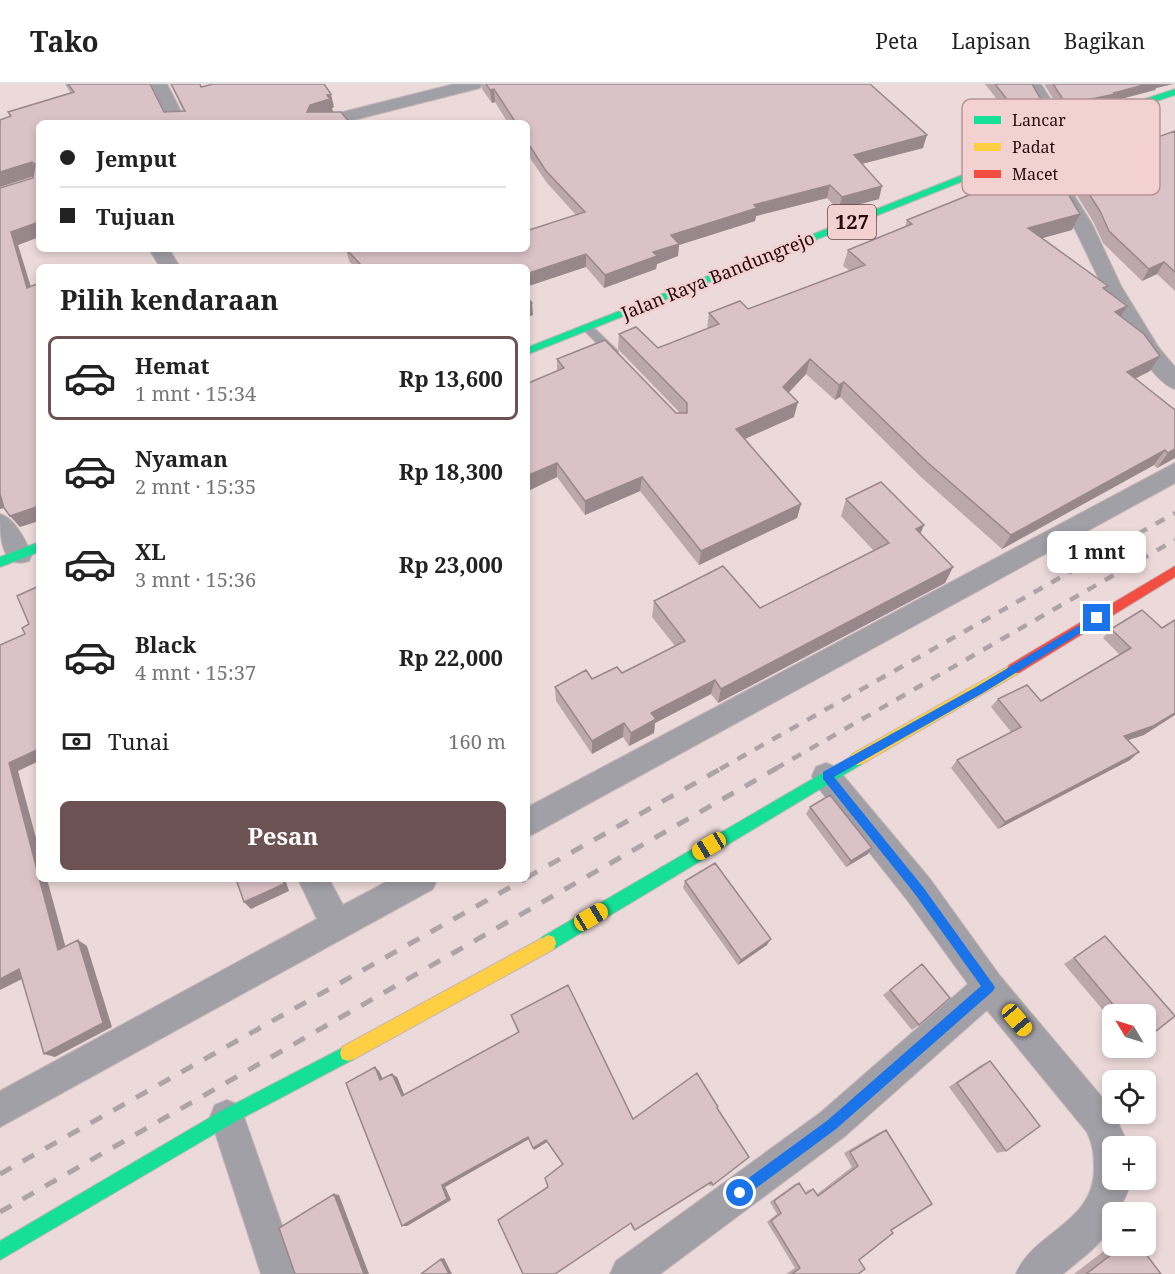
<!DOCTYPE html>
<html lang="id">
<meta charset="utf-8">
<style>
body{margin:0;font-family:"Noto Serif",serif;background:#f6f6f6;color:#222;height:100vh;display:flex;flex-direction:column;font-size:22px;white-space:nowrap}
*{box-sizing:border-box;margin:0}
p{font-size:20px;color:#767676}
.icon{flex:none;width:33px;height:33px;fill:none;stroke:currentColor;stroke-width:2;stroke-linecap:round;stroke-linejoin:round}
.map{position:relative;flex:1;overflow:hidden}
.drawer{position:absolute;left:36px;top:180px;width:494px;height:618px;display:flex;flex-direction:column;background:#fff;border-radius:9px;box-shadow:0 3px 9px #0003}
.drawer>*{flex:none}
.hud{position:absolute;left:36px;top:36px;width:494px;height:132px;border-radius:9px;box-shadow:0 3px 9px #0003;display:grid;align-content:center;height:132px;padding:0 24px;background:#fff}
.needle{width:39px;rotate:308deg}
.buttons{position:absolute;left:1102px;top:920px;display:grid;gap:12px}
.buttons a{display:grid;place-items:center;width:54px;height:54px;border-radius:9px;background:#fff;box-shadow:0 3px 9px #0003;font-size:30px}
.end{position:absolute;width:27px;height:27px;margin:-14px;border:8px solid #1a73e8;background:#fff;box-shadow:0 0 0 3px #fff}
.from{border-radius:50%}
.bubble{position:absolute;height:42px;border-radius:9px;background:#fff;box-shadow:0 3px 9px #0003;font-size:20px;font-weight:700;line-height:42px;text-align:center}
.car{position:absolute;width:18px;height:36px;margin:-18px -9px;border-radius:8px;box-shadow:0 0 4px 2px #0007;background:linear-gradient(#f5c518 24%,#345 0 40%,#f5c518 0 76%,#345 0 86%,#f5c518 0)}
.hud b{display:flex;align-items:center;gap:21px;height:57px;font-size:22px}
.hud b+b{border-top:2px solid #e0e0e0}
.hud i{width:15px;height:15px;background:#222}
ul{padding:0;list-style:none}
li{display:flex;align-items:center;gap:18px;height:84px;margin:0 12px 9px;padding:0 12px;border:3px solid transparent;border-radius:9px}
li div{flex:1}
li b{display:block;font-size:22px}
li em{font-style:normal;font-weight:700}
li.selected{border-color:#6c5253}
li>.icon{width:54px;height:54px;stroke-width:1.5}
h2{padding:0 24px;font-size:27px;line-height:72px}
.pay{display:flex;align-items:center;gap:15px;height:66px;padding:0 24px;font-size:22px}
.pay p{margin-inline-start:auto}
.button{display:flex;gap:12px;margin-top:auto;padding:12px 24px}
.button a{flex:1;height:69px;border-radius:9px;background:#6c5253;color:#fff;font-size:24px;font-weight:700;line-height:69px;text-align:center}
header{display:flex;align-items:center;gap:36px;box-sizing:border-box;height:84px;padding:0 30px;background:#fff;border-bottom:2px solid #e0e0e0}
header strong{font-size:28px}
nav{display:flex;gap:33px;margin-inline-start:auto;font-size:21px}
.map>svg:first-child{display:block}
.lines{fill:none;stroke-linecap:round;stroke-linejoin:round}
.lane-casing{stroke:#c7b5b6;stroke-width:2}
.street-casing{stroke:#c7b5b6;stroke-width:2}
.fast-casing{stroke:#c7b5b6;stroke-width:2}
.slow-casing{stroke:#c7b5b6;stroke-width:2}
.jam-casing{stroke:#c7b5b6;stroke-width:2}
.lane{fill:#a1a0a7;fill-rule:evenodd}
.street{fill:#a1a0a7;fill-rule:evenodd}
.fast{fill:#16e098;fill-rule:evenodd}
.slow{fill:#ffcf43;fill-rule:evenodd}
.jam{fill:#f24e42;fill-rule:evenodd}
.rail-far1{stroke:#ada4a7;stroke-width:4.5;stroke-dasharray:10 10;stroke-linecap:butt}
.rail{stroke:#ada4a7;stroke-width:5;stroke-dasharray:13 13;stroke-linecap:butt}
.wall{fill:#bca7ab}
.shaded-wall{fill:#99888b}
.building{fill:#dbc2c7;stroke:#99888b;stroke-width:1.5}
.route{fill:#1a73e8}
.labels{text-anchor:middle;stroke-width:5;stroke-linejoin:round;paint-order:stroke}
.far-street-label{font-size:18px;fill:#27090b;stroke:#f4d1d1}
.shield{fill:#f4d1d1;stroke:#644546;stroke-width:1.5}
.shield-label{font-size:20px;font-weight:bold;fill:#27090b}
.key{fill:#f4d1d1;stroke:#b69596;stroke-width:1.5}
.key-label{font-size:16px;fill:#27090b}
</style>
<header>
<strong>Tako</strong>
<nav><a>Peta</a><a>Lapisan</a><a>Bagikan</a></nav>
</header>
<div class="map">
<svg width="1175" height="1190" viewBox="0 0 1175 1190">
<rect width="100%" height="100%" fill="#ecd9d9"/>
<g class="lines">
<g class="lane-casing">
<path id="lane" d="M 588,241 L 592,242 L 618,267 L 618,273 L 610,273 L 584,246 L 584,242 Z"/>
</g>
<g class="street-casing">
<path id="street" d="M 151,0 L 167,0 L 187,39 L 169,39 Z
M 454,0 L 482,0 L 480,4 L 342,39 L 312,39 L 315,35 Z
M 1025,0 L 1041,0 L 1070,46 L 1067,50 L 1055,50 Z
M 1036,60 L 1042,61 L 1045,65 L 1092,140 L 1121,202 L 1159,264 L 1175,283 L 1175,305 C 1139,294 1091,174 1072,140 C 1059,114 1042,90 1027,65 L 1030,61 Z
M 149,165 L 169,165 L 180,183 L 160,183 Z
M 1175,379 L 1175,399 L 526,754 L 526,724 Z
M 0,430 C 15,434 25,456 32,470 L 29,477 C 0,487 0,449 0,430 Z
M 826,679 L 836,683 L 930,795 L 1000,892 L 1111,1024 L 1129,1062 L 1113,1062 L 1113,1095 L 1130,1095 C 1130,1107 1123,1117 1118,1128 L 1113,1128 C 1113,1155 1082,1173 1063,1190 L 1016,1190 C 1034,1147 1095,1139 1094,1084 C 1094,1070 1093,1061 1087,1048 L 987,926 L 844,1053 L 660,1190 L 610,1190 L 616,1177 L 820,1029 L 968,900 L 908,817 L 816,701 L 812,692 L 816,683 Z
M 298,795 L 329,795 L 343,821 L 392,795 L 437,795 L 433,805 L 0,1043 L 0,1007 L 317,835 Z
M 227,1016 L 239,1021 L 244,1033 L 299,1190 L 261,1190 L 210,1033 L 215,1021 Z"/>
</g>
<g class="fast-casing">
<path id="fast" d="M 1175,5 L 1175,11 L 1064,48 L 1039,67 L 526,271 L 526,264 L 1033,63 L 1058,44 Z
M 39,458 L 39,468 L 0,483 L 0,473 Z
M 857,669 L 862,670 L 864,675 L 862,680 L 554,865 L 548,867 L 542,865 L 540,859 L 542,853 Z
M 348,961 L 354,963 L 356,969 L 354,975 L 233,1039 L 0,1176 L 0,1157 L 221,1027 Z"/>
</g>
<g class="slow-casing">
<path id="slow" d="M 1014,579 L 1019,581 L 1021,585 L 1019,589 L 862,680 L 857,681 L 852,680 L 850,675 L 852,670 Z
M 548,851 L 554,853 L 556,859 L 554,865 L 354,975 L 348,977 L 342,975 L 340,969 L 342,963 Z"/>
</g>
<g class="jam-casing">
<path id="jam" d="M 1175,482 L 1175,493 L 1019,589 L 1009,589 L 1007,585 L 1009,581 Z"/>
</g>
<use href="#lane" class="lane"/>
<use href="#street" class="street"/>
<use href="#fast" class="fast"/>
<use href="#slow" class="slow"/>
<use href="#jam" class="jam"/>
<path class="rail-far1" d="M 720,685 L 1175,429
M 775,685 L 1175,456"/>
<path class="rail" d="M 526,794 L 722,684
M 0,1090 L 525,795
M 0,1128 L 777,684"/>
</g>
<path class="wall" d="M 65,0 L 150,0 L 164,28 L 183,27 L 171,0 L 201,3 L 334,23 L 332,24 L 333,28 L 39,39 L 39,153 L 18,161 L 20,443 L 4,424 L 0,425 L 0,104 L 33,94 L 33,93 L 8,28 L 71,9 Z
M 482,0 L 870,0 L 923,64 L 862,80 L 879,115 L 838,126 L 827,114 L 756,132 L 755,137 L 679,161 L 678,172 L 657,180 L 656,185 L 604,204 L 586,183 L 354,183 L 349,177 L 346,165 L 407,165 L 409,167 L 526,165 L 576,131 L 547,99 L 526,68 L 526,39 L 508,39 L 495,18 L 492,19 L 482,5 Z
M 985,0 L 1032,0 L 1043,35 L 1022,38 L 1017,31 L 1010,32 Z
M 1044,0 L 1173,0 L 1156,4 L 1155,6 L 1113,17 L 1112,20 L 1062,29 Z
M 1175,47 L 1175,207 L 1157,190 L 1142,197 L 1103,159 L 1094,139 L 1064,90 L 1069,78 L 1106,71 Z
M 968,89 L 1072,146 L 1042,154 L 1106,206 L 1150,287 L 1135,295 L 1175,374 L 1157,384 L 1154,381 L 1002,465 L 921,393 L 840,313 L 835,316 L 806,290 L 789,308 L 794,333 L 745,355 L 801,420 L 797,434 L 699,481 L 640,407 L 585,431 L 557,393 L 530,406 L 526,401 L 526,300 L 557,287 L 557,275 L 676,329 L 680,329 L 618,265 L 619,250 L 658,264 L 707,245 L 709,229 L 748,225 L 850,187 L 843,182 L 848,166 L 905,143 L 907,136 L 971,111 L 962,105 Z
M 846,415 L 921,450 L 953,483 L 945,499 L 718,619 L 711,610 L 655,639 L 654,649 L 629,662 L 623,653 L 592,670 L 556,617 L 555,603 L 622,589 L 675,562 L 652,533 L 654,517 L 760,524 L 874,467 L 841,432 Z
M 1142,526 L 1144,651 L 1128,656 L 1130,676 L 998,745 L 951,684 L 957,676 L 1011,648 L 991,623 L 998,615 L 1041,617 L 1120,571 L 1103,554 L 1111,545 Z
M 810,723 L 868,770 L 846,783 L 806,730 Z
M 685,797 L 767,861 L 738,881 L 683,804 Z
M 1105,852 L 1146,930 L 1113,930 L 1113,938 L 1064,880 Z
M 922,880 L 919,941 L 912,946 L 883,911 Z
M 511,931 L 633,1035 L 717,1024 L 713,1101 L 710,1102 L 708,1099 L 633,1146 L 630,1139 L 548,1103 L 562,1080 L 547,1058 L 534,1066 L 529,1055 L 445,1103 L 451,1116 L 407,1142 L 379,987 L 383,995 L 397,993 L 404,1011 L 518,949 Z
M 990,977 L 1006,1067 L 997,1069 L 949,1003 L 981,981 Z
M 886,1046 L 891,1146 L 859,1176 L 858,1190 L 786,1190 L 795,1184 L 767,1138 L 777,1130 L 770,1118 L 795,1100 L 799,1099 L 805,1109 L 808,1106 L 813,1105 L 817,1110 L 852,1083 L 844,1069 L 880,1048 Z
M 1113,1160 L 1113,1161 L 1139,1161 L 1161,1190 L 1074,1190 Z"/>
<path class="shaded-wall" d="M 1147,0 L 1173,0 L 1156,4 L 1155,6 L 1113,17 L 1112,20 L 1062,29 L 1066,20 Z
M 494,5 L 495,18 L 492,19 L 490,6 Z
M 331,10 L 334,23 L 332,24 L 333,28 L 307,28 L 310,21 L 327,11 Z
M 1020,22 L 1017,31 L 1010,32 L 1013,23 Z
M 1047,26 L 1043,35 L 1022,38 L 1026,28 Z
M 927,51 L 923,64 L 850,83 L 854,71 Z
M 32,78 L 38,91 L 0,103 L 0,88 Z
M 830,101 L 827,114 L 756,132 L 755,137 L 679,161 L 678,172 L 657,180 L 656,185 L 604,204 L 605,191 L 653,168 L 671,151 L 754,121 Z
M 882,102 L 879,115 L 838,126 L 842,113 Z
M 1080,130 L 1072,146 L 1021,160 L 1028,144 Z
M 39,138 L 39,153 L 18,161 L 35,216 L 27,204 L 11,148 Z
M 586,170 L 586,183 L 526,203 L 526,190 Z
M 1164,178 L 1157,190 L 1142,197 L 1149,185 Z
M 532,219 L 533,231 L 526,234 L 526,221 Z
M 1127,222 L 1118,237 L 1115,228 Z
M 1160,272 L 1150,287 L 1118,303 L 1127,288 Z
M 810,275 L 806,290 L 780,318 L 783,303 Z
M 844,298 L 840,313 L 835,316 L 839,301 Z
M 798,318 L 794,333 L 733,360 L 736,345 Z
M 1175,365 L 1175,374 L 1157,384 L 1168,369 Z
M 1165,366 L 1154,381 L 1002,465 L 1011,451 Z
M 557,379 L 557,393 L 530,406 L 529,391 Z
M 642,393 L 640,407 L 585,431 L 585,417 Z
M 0,410 L 10,422 L 0,425 Z
M 801,420 L 797,434 L 699,481 L 701,467 Z
M 39,422 L 39,437 L 20,443 L 10,432 Z
M 924,441 L 917,458 L 916,445 Z
M 953,483 L 945,499 L 718,619 L 721,605 Z
M 715,596 L 711,610 L 655,639 L 654,649 L 629,662 L 631,649 L 651,629 Z
M 1175,629 L 1175,631 L 1144,651 L 1116,660 L 1124,652 Z
M 624,639 L 623,653 L 592,670 L 592,657 Z
M 39,665 L 39,677 L 18,687 L 39,765 L 39,795 L 47,795 L 68,872 L 58,866 L 9,679 Z
M 1139,668 L 1130,676 L 998,745 L 1005,738 Z
M 872,764 L 868,770 L 846,783 L 851,777 Z
M 282,795 L 285,795 L 289,807 L 251,825 L 244,818 Z
M 771,855 L 767,861 L 738,881 L 741,876 Z
M 78,856 L 87,862 L 112,943 L 55,973 L 44,970 Z
M 19,885 L 30,891 L 0,906 L 0,895 Z
M 375,983 L 379,987 L 385,1000 L 380,996 Z
M 392,990 L 397,993 L 406,1015 L 402,1012 Z
M 528,1053 L 529,1055 L 445,1103 L 451,1116 L 407,1142 L 402,1142 L 442,1101 Z
M 546,1056 L 547,1058 L 534,1066 L 533,1064 Z
M 334,1110 L 339,1111 L 369,1190 L 364,1190 Z
M 444,1174 L 452,1190 L 449,1190 L 441,1175 Z"/>
<path class="building" d="M 68,0 L 150,0 L 164,28 L 185,27 L 171,0 L 200,0 L 201,3 L 213,0 L 324,0 L 331,10 L 327,11 L 330,15 L 310,21 L 307,28 L 341,28 L 350,39 L 39,39 L 39,138 L 11,148 L 27,204 L 39,199 L 39,422 L 10,432 L 4,424 L 0,410 L 0,104 L 33,94 L 35,80 L 32,78 L 0,88 L 0,36 L 11,32 L 8,28 L 74,8 Z
M 486,0 L 870,0 L 927,51 L 854,71 L 882,102 L 842,113 L 830,101 L 754,121 L 757,124 L 671,151 L 679,160 L 653,168 L 657,172 L 605,191 L 586,170 L 526,190 L 526,183 L 363,183 L 346,165 L 407,165 L 409,167 L 414,165 L 526,165 L 526,147 L 585,128 L 546,87 L 526,56 L 526,39 L 516,39 L 494,5 L 490,6 Z
M 995,0 L 1032,0 L 1047,26 L 1026,28 L 1020,22 L 1013,23 Z
M 1053,0 L 1147,0 L 1114,9 L 1116,10 L 1066,20 Z
M 1175,47 L 1175,188 L 1164,178 L 1149,185 L 1109,147 L 1100,127 L 1069,78 L 1106,71 Z
M 1050,79 L 1080,130 L 1028,144 L 1108,202 L 1103,204 L 1127,222 L 1115,228 L 1144,250 L 1160,272 L 1127,288 L 1175,326 L 1175,365 L 1168,369 L 1165,366 L 1011,451 L 927,378 L 844,298 L 839,301 L 810,275 L 783,303 L 798,318 L 736,345 L 801,420 L 701,467 L 642,393 L 585,417 L 557,379 L 529,391 L 526,388 L 526,300 L 564,284 L 557,275 L 605,256 L 676,329 L 687,329 L 687,319 L 619,250 L 636,243 L 658,264 L 719,240 L 709,229 L 740,217 L 748,225 L 865,181 L 848,166 L 912,140 L 907,136 L 989,103 L 968,89 L 977,86 Z
M 526,212 L 532,219 L 526,221 Z
M 881,398 L 924,441 L 916,445 L 953,483 L 721,605 L 715,596 L 651,629 L 656,635 L 631,649 L 624,639 L 592,657 L 555,603 L 586,586 L 592,595 L 617,583 L 622,589 L 685,557 L 654,517 L 723,482 L 760,524 L 889,459 L 846,415 Z
M 39,502 L 39,665 L 9,679 L 58,866 L 78,856 L 103,939 L 44,970 L 19,885 L 0,895 L 0,561 L 25,550 L 22,544 L 29,540 L 17,512 Z
M 1142,526 L 1162,544 L 1175,536 L 1175,629 L 1153,642 L 1124,652 L 1139,668 L 1005,738 L 957,676 L 1021,643 L 998,615 L 1027,601 L 1041,617 L 1131,564 L 1111,545 Z
M 830,711 L 872,764 L 851,777 L 810,723 Z
M 715,779 L 771,855 L 741,876 L 685,797 Z
M 236,795 L 282,795 L 284,800 L 244,818 Z
M 1105,852 L 1175,932 L 1146,955 L 1146,930 L 1121,930 L 1074,874 Z
M 922,880 L 950,914 L 919,941 L 890,906 Z
M 568,901 L 633,1035 L 697,989 L 718,1023 L 717,1024 L 749,1073 L 713,1101 L 711,1098 L 635,1146 L 631,1139 L 555,1190 L 523,1190 L 498,1136 L 548,1103 L 545,1094 L 563,1080 L 546,1056 L 533,1064 L 528,1053 L 442,1101 L 447,1115 L 402,1142 L 346,999 L 375,983 L 380,996 L 392,990 L 402,1012 L 519,948 L 511,931 Z
M 990,977 L 1040,1042 L 1006,1067 L 957,999 Z
M 886,1046 L 932,1120 L 891,1146 L 893,1149 L 859,1176 L 865,1185 L 858,1190 L 792,1190 L 800,1184 L 771,1137 L 781,1129 L 774,1117 L 799,1099 L 806,1110 L 813,1105 L 818,1112 L 858,1082 L 850,1068 Z
M 334,1110 L 364,1190 L 295,1190 L 279,1144 Z
M 1124,1161 L 1139,1161 L 1161,1190 L 1086,1190 Z
M 441,1175 L 449,1190 L 421,1190 Z"/>
<path class="route" d="M 1097,531 L 1102,534 L 1100,537 L 983,609 L 834,693 L 923,803 L 995,903 L 993,907 L 836,1045 L 744,1113 L 740,1115 L 735,1113 L 733,1109 L 735,1104 L 828,1036 L 981,902 L 915,810 L 823,695 L 823,688 L 976,603 Z"/>
<g class="labels">
<g class="far-street-label">
<text transform="translate(718 192) rotate(-22)" y="6">Jalan Raya Bandungrejo</text>
</g>
<rect class="shield" x="828" y="121" width="48" height="34" rx="4.5"/>
<g class="shield-label">
<text x="852" y="145">127</text>
</g>
</g>
<rect x="962" y="15" width="198" height="96" rx="9" class="key"/>
<rect x="974" y="32" width="27" height="8" fill="#16e098"/>
<rect x="974" y="59" width="27" height="8" fill="#ffcf43"/>
<rect x="974" y="86" width="27" height="8" fill="#f24e42"/>
<g class="key-label">
<text x="1012" y="42">Lancar</text>
<text x="1012" y="69">Padat</text>
<text x="1012" y="96">Macet</text>
</g>
</svg>
<div class="buttons">
<a><svg class="needle" viewBox="-14 -14 28 28"><path d="M0-13l5 13h-10z" fill="#e53935"/><path d="M0 13l5-13h-10z" fill="#767676"/></svg></a>
<a><svg class="icon" aria-label="locate" viewBox="0 0 24 24"><circle cx="12" cy="12" r="6"/><path d="M12 2v4M12 18v4M2 12h4M18 12h4"/></svg></a>
<a>+</a>
<a>−</a>
</div>
<i class="end from" style="left:740px;top:1109px"></i>
<i class="end" style="left:1097px;top:534px"></i>
<div class="bubble" style="left:1047px;top:447px;width:99px">1 mnt</div>
<i class="car" style="left:709px;top:762px;rotate:239deg"></i>
<i class="car" style="left:591px;top:833px;rotate:59deg"></i>
<i class="car" style="left:1017px;top:936px;rotate:140deg"></i>
<div class="hud">
<b><i class="from"></i>Jemput</b>
<b><i></i>Tujuan</b>
</div>
<section class="drawer">
<h2>Pilih kendaraan</h2>
<ul>
<li class="selected"><svg class="icon" aria-label="car" viewBox="0 0 24 24"><path d="M5 17H2v-5l4-1 3-4h7l3 4 3 1v5h-3M9 17h6M6 11h13"/><circle cx="7" cy="17" r="2"/><circle cx="17" cy="17" r="2"/></svg><div><b>Hemat</b><p>1 mnt · 15:34</p></div><em>Rp 13,600</em></li>
<li><svg class="icon" aria-label="car" viewBox="0 0 24 24"><path d="M5 17H2v-5l4-1 3-4h7l3 4 3 1v5h-3M9 17h6M6 11h13"/><circle cx="7" cy="17" r="2"/><circle cx="17" cy="17" r="2"/></svg><div><b>Nyaman</b><p>2 mnt · 15:35</p></div><em>Rp 18,300</em></li>
<li><svg class="icon" aria-label="car" viewBox="0 0 24 24"><path d="M5 17H2v-5l4-1 3-4h7l3 4 3 1v5h-3M9 17h6M6 11h13"/><circle cx="7" cy="17" r="2"/><circle cx="17" cy="17" r="2"/></svg><div><b>XL</b><p>3 mnt · 15:36</p></div><em>Rp 23,000</em></li>
<li><svg class="icon" aria-label="car" viewBox="0 0 24 24"><path d="M5 17H2v-5l4-1 3-4h7l3 4 3 1v5h-3M9 17h6M6 11h13"/><circle cx="7" cy="17" r="2"/><circle cx="17" cy="17" r="2"/></svg><div><b>Black</b><p>4 mnt · 15:37</p></div><em>Rp 22,000</em></li>
</ul>
<div class="pay"><svg class="icon" aria-label="cash" viewBox="0 0 24 24"><path d="M3 7h18v10H3z"/><circle cx="12" cy="12" r="2"/></svg>Tunai<p>160 m</p></div>
<div class="button"><a>Pesan</a></div>
</section>
</div>
